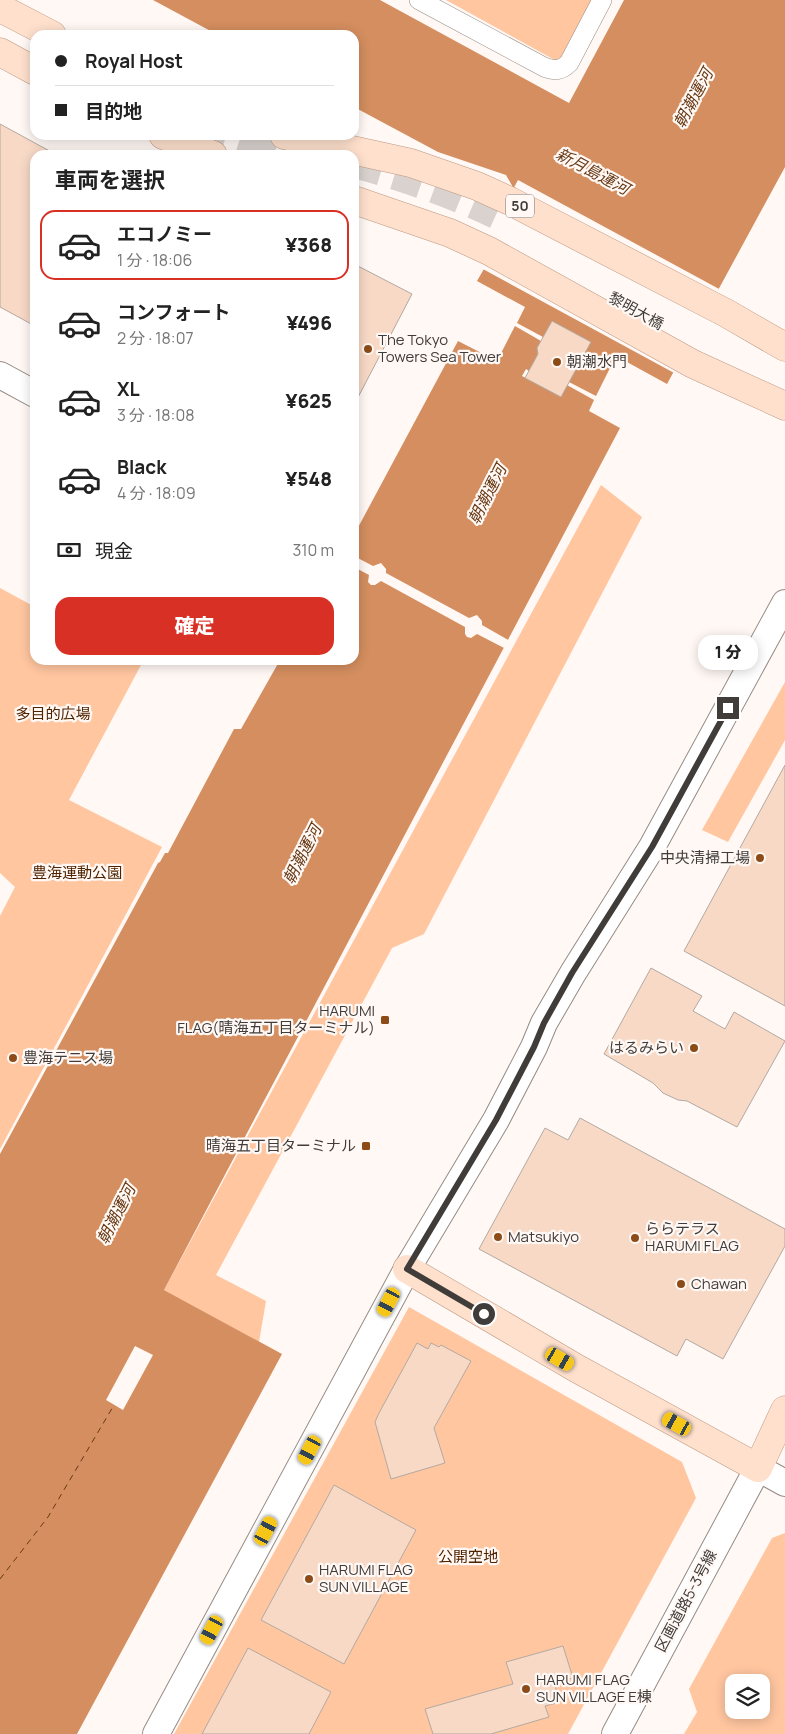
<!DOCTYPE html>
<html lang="ja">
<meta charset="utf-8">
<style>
body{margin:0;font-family:Manrope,"Noto Sans JP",sans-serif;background:#f6f6f6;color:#222;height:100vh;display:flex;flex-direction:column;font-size:19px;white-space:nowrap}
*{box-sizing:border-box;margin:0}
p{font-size:16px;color:#767676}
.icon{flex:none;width:28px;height:28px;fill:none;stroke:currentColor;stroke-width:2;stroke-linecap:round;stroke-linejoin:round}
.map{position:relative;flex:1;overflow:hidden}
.details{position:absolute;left:30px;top:150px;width:329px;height:515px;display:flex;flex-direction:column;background:#fff;border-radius:15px;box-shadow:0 2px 12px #0003}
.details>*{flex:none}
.guide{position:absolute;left:30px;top:30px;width:329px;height:110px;border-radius:15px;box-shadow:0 2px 12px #0003;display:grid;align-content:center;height:110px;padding:0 25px;background:#fff}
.buttons{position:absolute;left:725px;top:1674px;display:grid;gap:10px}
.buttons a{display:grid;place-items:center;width:45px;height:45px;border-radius:10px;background:#fff;box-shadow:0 2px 12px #0003;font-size:25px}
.end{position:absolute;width:22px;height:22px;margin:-11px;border:6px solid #403c39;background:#fff;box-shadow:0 0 0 2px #fff}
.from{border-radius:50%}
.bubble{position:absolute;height:35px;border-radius:15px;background:#fff;box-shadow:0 2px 12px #0003;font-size:16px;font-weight:800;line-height:35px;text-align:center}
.car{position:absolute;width:15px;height:30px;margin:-15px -8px;border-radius:6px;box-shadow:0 0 4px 1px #0007;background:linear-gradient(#f5c518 24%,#345 0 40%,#f5c518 0 76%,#345 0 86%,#f5c518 0)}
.guide b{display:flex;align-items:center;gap:18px;height:48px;font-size:19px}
.guide b+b{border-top:1px solid #e0e0e0}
.guide i{width:12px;height:12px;background:#222}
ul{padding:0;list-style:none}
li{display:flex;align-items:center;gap:15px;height:70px;margin:0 10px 8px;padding:0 15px;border:2px solid transparent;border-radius:15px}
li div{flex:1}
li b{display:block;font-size:19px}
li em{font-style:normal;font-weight:800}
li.selected{border-color:#d93025}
li>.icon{width:45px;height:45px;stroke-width:1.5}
h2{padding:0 25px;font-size:22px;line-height:60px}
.pay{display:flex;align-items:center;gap:12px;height:55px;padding:0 25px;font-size:19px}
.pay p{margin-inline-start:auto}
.button{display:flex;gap:10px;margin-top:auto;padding:10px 25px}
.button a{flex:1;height:58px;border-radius:15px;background:#d93025;color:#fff;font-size:20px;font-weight:800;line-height:58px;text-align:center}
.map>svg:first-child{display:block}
.green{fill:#ffc6a0;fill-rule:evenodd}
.water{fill:#d48e5f}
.pier{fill:#fff8f4}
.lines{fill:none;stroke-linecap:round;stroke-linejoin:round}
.ferry{stroke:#663814;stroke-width:1;stroke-dasharray:6 5;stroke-linecap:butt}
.building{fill:#f7d9c6;stroke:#b3a9a2}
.primary-tunnel{stroke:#d9d2cf;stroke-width:28;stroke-dasharray:28 14;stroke-linecap:butt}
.street-casing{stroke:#958b85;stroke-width:20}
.secondary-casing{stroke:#958b85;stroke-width:28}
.primary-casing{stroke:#bb9983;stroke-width:29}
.street{stroke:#fff;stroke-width:19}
.secondary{stroke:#fff;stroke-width:26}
.primary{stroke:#fee0cd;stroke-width:28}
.route{stroke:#403c39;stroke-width:6}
.poi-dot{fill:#8c4b17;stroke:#fff8f4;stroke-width:2}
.labels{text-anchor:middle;stroke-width:4.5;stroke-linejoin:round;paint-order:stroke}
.shield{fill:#fff8f4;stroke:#797471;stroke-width:1}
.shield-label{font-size:14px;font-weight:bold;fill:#403c39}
.street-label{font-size:15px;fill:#403c39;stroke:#fff8f4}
.poi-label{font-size:15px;fill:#403c39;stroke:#fff8f4;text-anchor:start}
.park-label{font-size:15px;fill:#4f2300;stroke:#fff8f4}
.water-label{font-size:16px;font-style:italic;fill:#663814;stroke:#fff8f4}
</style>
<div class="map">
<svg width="785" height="1734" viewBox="0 0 785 1734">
<rect width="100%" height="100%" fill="#fff8f4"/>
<path class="green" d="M 446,0 L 596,0 L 562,64 Z
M 601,485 L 642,517 L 424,934 L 392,948 L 216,1275 L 266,1301 L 259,1342 L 164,1290 Z
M 0,588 L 35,607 L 35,660 L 131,660 L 141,665 L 69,800 L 162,847 L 0,1149 L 0,916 L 15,887 L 0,873 Z
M 785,682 L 785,740 L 728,842 L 702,830 Z
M 409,1307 L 682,1462 L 696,1498 L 568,1734 L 174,1734 Z
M 785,1533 L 785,1734 L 684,1734 L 697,1712 L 689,1689 L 772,1538 ZM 734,1682 L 761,1682 L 761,1710 L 734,1710 Z"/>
<path class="water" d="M 153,0 L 380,0 L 569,103 L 624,0 L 785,0 L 785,167 L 667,384 L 616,356 L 596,396 L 569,382 L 543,337 L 517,323 L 525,307 L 477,281 L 522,203 L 506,175 L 438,152 L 354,107 L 354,35 L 218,35 Z
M 515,326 L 541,341 L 537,348 L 538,354 L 529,371 L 526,369 L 522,376 L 561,397 L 567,385 L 594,400 L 589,411 L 620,428 L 164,1290 L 282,1354 L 77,1734 L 0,1734 L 0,1154 L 158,863 L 160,862 L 165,853 L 168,853 L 234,729 L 241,729 L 280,660 L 354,660 L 354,535 L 458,341 L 497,361 Z"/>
<path class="pier" d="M 518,180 L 721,290 L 676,374 L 481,268 L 520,203 L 512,191 Z
M 354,556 L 373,566 L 381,563 L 386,569 L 386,573 L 469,618 L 477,615 L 482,621 L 482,625 L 510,641 L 506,649 L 477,634 L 471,638 L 467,637 L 465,634 L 465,627 L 381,581 L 375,585 L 371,585 L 368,582 L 369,575 L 354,567 Z
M 135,1346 L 153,1355 L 123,1410 L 106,1400 Z"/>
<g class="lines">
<path class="ferry" d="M 0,1579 L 48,1517 L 114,1405"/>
</g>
<path class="building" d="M 0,124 L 57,155 L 35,155 L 35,326 L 0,307 Z
M 354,264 L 412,294 L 354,405 Z
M 552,321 L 591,342 L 561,397 L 525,378 L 538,354 L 537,348 Z
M 785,765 L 785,1006 L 684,951 Z
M 651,968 L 702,996 L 693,1011 L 725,1029 L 734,1012 L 785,1041 L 737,1127 L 687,1101 L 678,1100 L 663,1093 L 653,1083 L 604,1054 Z
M 580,1118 L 785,1229 L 785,1246 L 723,1359 L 686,1339 L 677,1356 L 479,1249 L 545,1128 L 568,1140 Z
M 417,1343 L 428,1349 L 431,1343 L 439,1347 L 441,1345 L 471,1361 L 434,1428 L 445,1463 L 391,1479 L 375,1422 L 379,1413 Z
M 334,1485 L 416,1530 L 344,1664 L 261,1620 Z
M 563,1646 L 573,1678 L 554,1683 L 560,1702 L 545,1706 L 549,1717 L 491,1734 L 433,1734 L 425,1709 L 513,1684 L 506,1662 Z
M 248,1648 L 331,1692 L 309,1734 L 202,1734 Z"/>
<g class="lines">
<path class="primary-tunnel" d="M 197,135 L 257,155
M 251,135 L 307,152
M 354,164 C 403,177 449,193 496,215"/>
<g class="street-casing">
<path id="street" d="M 419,0 L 544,67 C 555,71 561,71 569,63 L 602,0"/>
</g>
<g class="secondary-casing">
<path id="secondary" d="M 0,375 L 35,394
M 156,1734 L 407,1269 L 496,1120 L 534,1047 L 544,1023 L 573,973 L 652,847 L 785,603
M 615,1734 L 758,1468 L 785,1483"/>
</g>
<g class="primary-casing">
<path id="primary" d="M 0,8 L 52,35
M 0,52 L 35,71
M 163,135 L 213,155
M 284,135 L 411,163 L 477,186 L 510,201 L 726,313 L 785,347
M 354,200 L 450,233 L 489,251 L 693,364 L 785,406
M 407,1269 L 576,1368 L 758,1468
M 758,1468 L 785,1410"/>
</g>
<use href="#street" class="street"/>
<use href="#secondary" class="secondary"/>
<use href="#primary" class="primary"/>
</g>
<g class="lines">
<path class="route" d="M 484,1314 L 407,1269 L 496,1120 L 534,1047 L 544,1023 L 572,973 L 652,847 L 728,708"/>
</g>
<g class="poi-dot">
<circle cx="368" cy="349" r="5"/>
<circle cx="557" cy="362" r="5"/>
<circle cx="760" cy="858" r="5"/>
<rect x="380" y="1015" width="10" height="10" rx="2.5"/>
<circle cx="694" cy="1048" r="5"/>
<circle cx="13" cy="1058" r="5"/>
<rect x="361" y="1141" width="10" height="10" rx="2.5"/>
<circle cx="498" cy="1237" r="5"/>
<circle cx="635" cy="1238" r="5"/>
<circle cx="681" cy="1284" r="5"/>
<circle cx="309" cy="1579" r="5"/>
<circle cx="526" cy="1689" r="5"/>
</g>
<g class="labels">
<rect class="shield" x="506" y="194.5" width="28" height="23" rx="4"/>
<g class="shield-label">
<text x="520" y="211">50</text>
</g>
<g class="street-label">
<text transform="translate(636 311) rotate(29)" y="5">黎明大橋</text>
<text transform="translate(686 1601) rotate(-62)" y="5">区画道路5-3号線</text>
</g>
<g class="poi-label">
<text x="378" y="345">The Tokyo<tspan x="378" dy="17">Towers Sea Tower</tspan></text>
<text x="567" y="367">朝潮水門</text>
<text x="750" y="863" text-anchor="end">中央清掃工場</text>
<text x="375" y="1016" text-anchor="end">HARUMI<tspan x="375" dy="17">FLAG(晴海五丁目ターミナル)</tspan></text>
<text x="684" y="1053" text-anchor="end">はるみらい</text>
<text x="23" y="1063">豊海テニス場</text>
<text x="356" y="1151" text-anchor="end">晴海五丁目ターミナル</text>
<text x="645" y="1234">ららテラス<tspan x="645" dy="17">HARUMI FLAG</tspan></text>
<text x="508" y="1242">Matsukiyo</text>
<text x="691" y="1289">Chawan</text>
<text x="319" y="1575">HARUMI FLAG<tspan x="319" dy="17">SUN VILLAGE</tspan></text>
<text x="536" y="1685">HARUMI FLAG<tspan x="536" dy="17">SUN VILLAGE E棟</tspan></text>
</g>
<g class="park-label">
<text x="53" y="719">多目的広場</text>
<text x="77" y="878">豊海運動公園</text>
<text x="468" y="1562">公開空地</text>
</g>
<g class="water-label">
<text transform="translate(693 98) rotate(-62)" y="6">朝潮運河</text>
<text transform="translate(593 171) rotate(28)" y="6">新月島運河</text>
<text transform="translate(487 494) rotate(-63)" y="6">朝潮運河</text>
<text transform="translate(302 854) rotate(-63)" y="6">朝潮運河</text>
<text transform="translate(116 1214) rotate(-63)" y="6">朝潮運河</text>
</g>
</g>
</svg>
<div class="buttons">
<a><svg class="icon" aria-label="layers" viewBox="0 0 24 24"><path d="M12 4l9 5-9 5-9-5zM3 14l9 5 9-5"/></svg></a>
</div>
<i class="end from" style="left:484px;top:1314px"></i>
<i class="end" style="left:728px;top:708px"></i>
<div class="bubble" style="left:698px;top:635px;width:60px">1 分</div>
<i class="car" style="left:389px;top:1302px;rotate:208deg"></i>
<i class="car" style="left:560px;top:1359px;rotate:120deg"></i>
<i class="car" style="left:677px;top:1424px;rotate:299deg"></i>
<i class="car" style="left:310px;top:1450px;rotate:208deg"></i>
<i class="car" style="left:266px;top:1531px;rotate:28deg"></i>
<i class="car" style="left:212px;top:1630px;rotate:208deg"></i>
<div class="guide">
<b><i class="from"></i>Royal Host</b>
<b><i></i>目的地</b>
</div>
<section class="details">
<h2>車両を選択</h2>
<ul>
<li class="selected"><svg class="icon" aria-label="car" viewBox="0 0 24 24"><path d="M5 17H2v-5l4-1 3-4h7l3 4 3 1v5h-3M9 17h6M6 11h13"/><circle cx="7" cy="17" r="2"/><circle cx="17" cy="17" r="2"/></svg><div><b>エコノミー</b><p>1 分 · 18:06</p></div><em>¥368</em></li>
<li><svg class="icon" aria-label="car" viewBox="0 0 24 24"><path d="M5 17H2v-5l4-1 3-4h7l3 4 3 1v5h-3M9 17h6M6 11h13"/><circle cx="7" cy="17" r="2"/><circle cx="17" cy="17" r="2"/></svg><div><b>コンフォート</b><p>2 分 · 18:07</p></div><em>¥496</em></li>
<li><svg class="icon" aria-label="car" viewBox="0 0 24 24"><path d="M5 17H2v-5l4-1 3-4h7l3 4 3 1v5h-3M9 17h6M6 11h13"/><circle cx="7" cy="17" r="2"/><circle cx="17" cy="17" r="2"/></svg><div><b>XL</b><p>3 分 · 18:08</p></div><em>¥625</em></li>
<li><svg class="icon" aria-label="car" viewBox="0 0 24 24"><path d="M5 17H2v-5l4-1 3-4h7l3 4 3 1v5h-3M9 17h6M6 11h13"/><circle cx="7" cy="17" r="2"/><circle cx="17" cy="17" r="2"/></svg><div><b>Black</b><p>4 分 · 18:09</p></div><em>¥548</em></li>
</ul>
<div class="pay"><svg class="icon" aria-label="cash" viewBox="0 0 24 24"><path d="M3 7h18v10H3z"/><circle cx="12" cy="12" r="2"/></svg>現金<p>310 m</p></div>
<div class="button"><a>確定</a></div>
</section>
</div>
